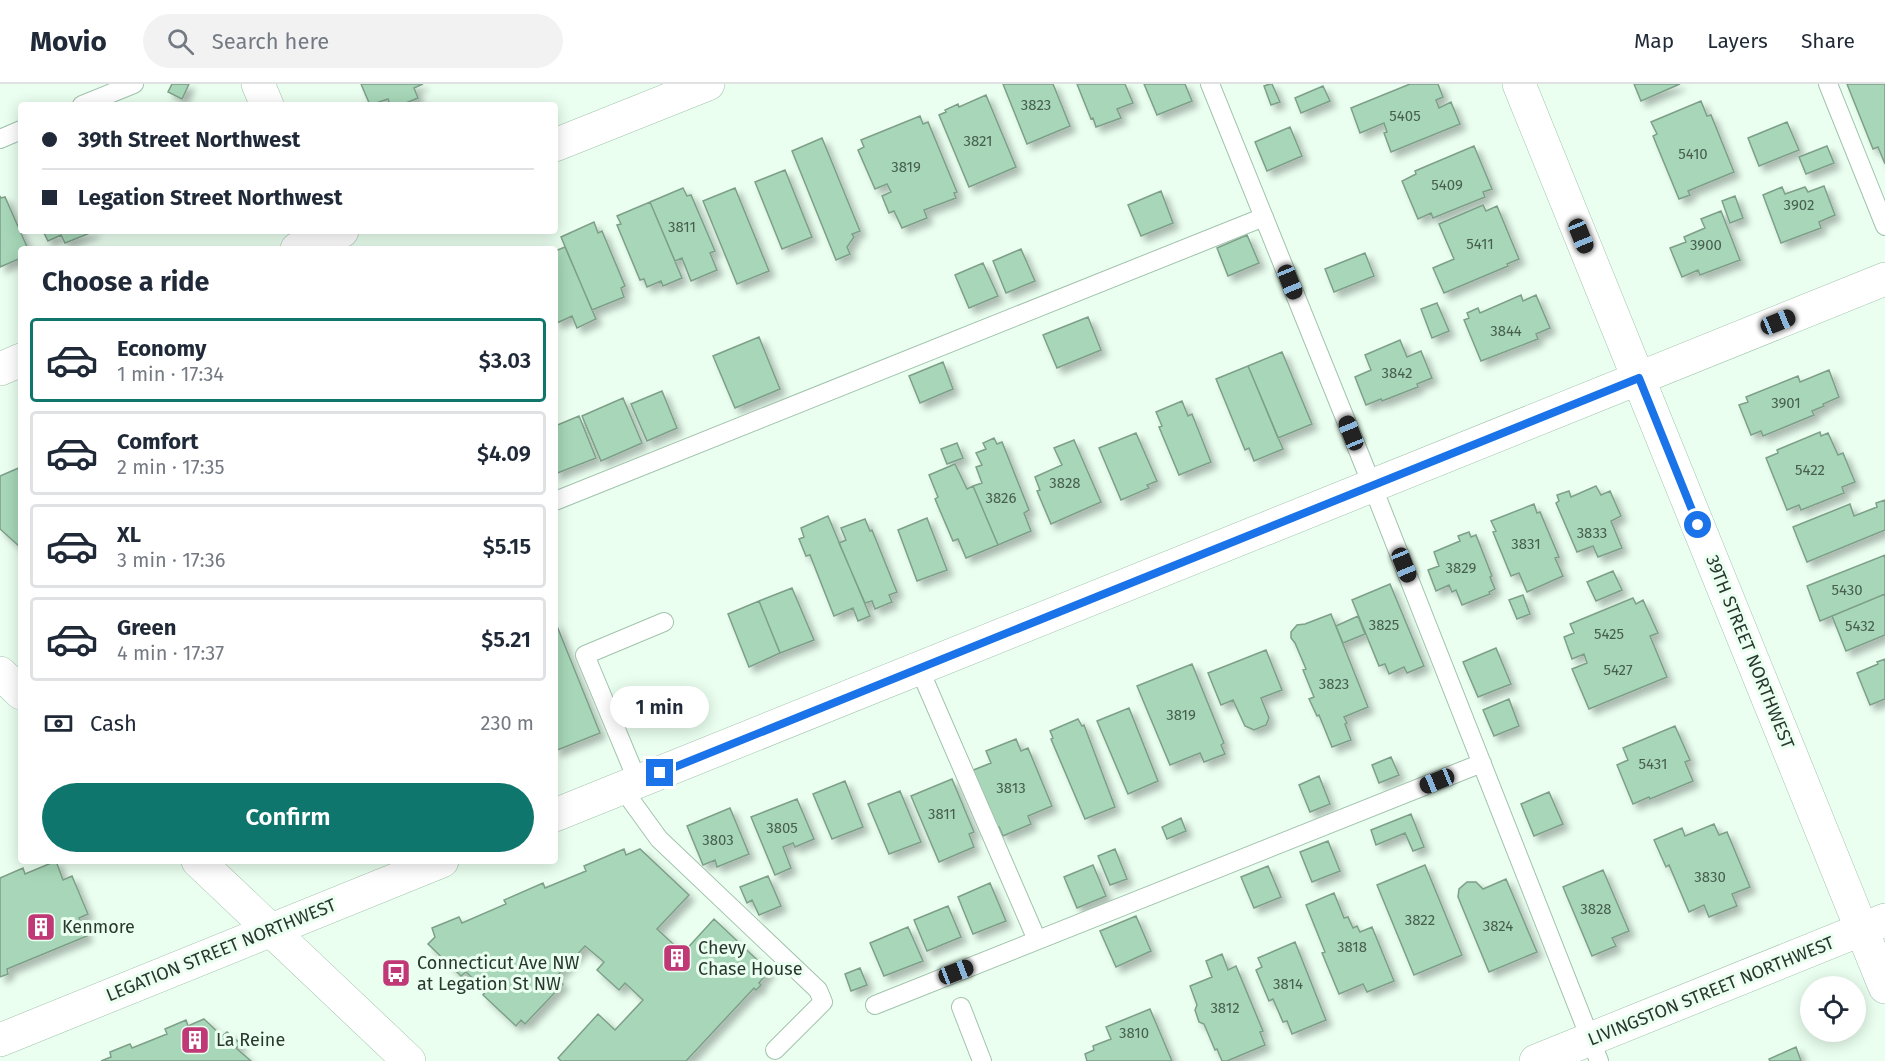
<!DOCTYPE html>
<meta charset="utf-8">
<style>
body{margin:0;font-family:"Fira Sans",sans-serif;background:#f2f2f3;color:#1f2937;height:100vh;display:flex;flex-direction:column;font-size:22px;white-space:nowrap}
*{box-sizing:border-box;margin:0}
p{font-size:20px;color:#747a83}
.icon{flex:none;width:33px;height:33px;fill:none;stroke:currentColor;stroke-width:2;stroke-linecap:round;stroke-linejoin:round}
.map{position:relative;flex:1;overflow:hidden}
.side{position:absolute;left:18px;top:162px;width:540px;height:618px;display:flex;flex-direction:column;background:#fff;border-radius:6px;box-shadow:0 3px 15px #0003}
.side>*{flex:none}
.banner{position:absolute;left:18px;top:18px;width:540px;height:132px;border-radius:6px;box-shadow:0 3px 15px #0003;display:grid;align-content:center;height:132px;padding:0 24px;background:#fff}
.tools{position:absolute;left:1800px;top:892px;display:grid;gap:12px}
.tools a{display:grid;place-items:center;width:66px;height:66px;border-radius:50%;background:#fff;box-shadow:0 3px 15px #0003;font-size:30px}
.end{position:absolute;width:27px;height:27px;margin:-14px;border:8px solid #1a73e8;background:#fff;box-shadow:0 0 0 3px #fff}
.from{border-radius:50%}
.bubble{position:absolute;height:42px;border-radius:21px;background:#fff;box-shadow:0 3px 15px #0003;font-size:20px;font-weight:600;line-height:42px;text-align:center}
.car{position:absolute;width:18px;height:36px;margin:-18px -9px;border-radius:8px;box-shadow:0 0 4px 2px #0007;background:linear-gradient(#222 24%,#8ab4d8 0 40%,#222 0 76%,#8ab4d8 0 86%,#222 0)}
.banner b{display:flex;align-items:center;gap:21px;height:57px;font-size:22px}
.banner b+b{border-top:2px solid #e0e1e3}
.banner i{width:15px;height:15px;background:#1f2937}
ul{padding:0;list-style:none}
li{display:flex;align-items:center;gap:18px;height:84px;margin:0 12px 9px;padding:0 12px;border:3px solid #e0e1e3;border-radius:6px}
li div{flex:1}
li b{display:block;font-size:22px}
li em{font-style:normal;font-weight:600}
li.active{border-color:#0f766e}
li>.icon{width:54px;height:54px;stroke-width:1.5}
h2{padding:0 24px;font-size:27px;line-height:72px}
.pay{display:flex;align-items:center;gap:15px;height:66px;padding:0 24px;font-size:22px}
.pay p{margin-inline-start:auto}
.action{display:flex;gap:12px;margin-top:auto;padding:12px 24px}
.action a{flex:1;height:69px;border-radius:36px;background:#0f766e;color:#fff;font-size:24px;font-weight:600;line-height:69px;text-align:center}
header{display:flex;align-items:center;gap:36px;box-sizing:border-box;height:84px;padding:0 30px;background:#fff;border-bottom:2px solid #e0e1e3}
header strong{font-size:28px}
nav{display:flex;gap:33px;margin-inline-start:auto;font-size:21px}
.search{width:420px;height:54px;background:#f2f2f3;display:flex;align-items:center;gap:15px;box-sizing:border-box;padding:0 21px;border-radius:33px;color:#747a83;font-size:22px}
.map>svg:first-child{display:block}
.building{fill:#a7d7b8;stroke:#7e9f89;stroke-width:1.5;filter:url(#shadow)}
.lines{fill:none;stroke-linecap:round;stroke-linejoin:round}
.service-casing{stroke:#a1c3ac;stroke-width:20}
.minor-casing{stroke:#a1c3ac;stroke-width:34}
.secondary-casing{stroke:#a1c3ac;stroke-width:34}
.primary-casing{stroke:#a1c3ac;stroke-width:34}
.service{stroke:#fff;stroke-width:18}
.minor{stroke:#fff;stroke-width:33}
.secondary{stroke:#fff;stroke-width:33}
.primary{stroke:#fff;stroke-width:33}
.route{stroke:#1a73e8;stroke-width:8}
.labels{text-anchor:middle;stroke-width:6;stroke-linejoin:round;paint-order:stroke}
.number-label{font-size:15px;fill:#485f50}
.street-label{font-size:18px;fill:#29372e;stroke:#eafff0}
.poi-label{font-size:18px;fill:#29372e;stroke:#eafff0;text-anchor:start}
</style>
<header>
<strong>Movio</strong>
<div class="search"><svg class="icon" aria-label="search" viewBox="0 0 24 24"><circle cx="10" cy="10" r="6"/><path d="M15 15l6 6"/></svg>Search here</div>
<nav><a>Map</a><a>Layers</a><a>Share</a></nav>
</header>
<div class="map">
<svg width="1885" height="977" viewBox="0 0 1885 977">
<defs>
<filter id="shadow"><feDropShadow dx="5.5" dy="5.5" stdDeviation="3" flood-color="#0004"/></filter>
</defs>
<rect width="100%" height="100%" fill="#eafff0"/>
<path class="building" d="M 172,0 L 189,0 L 182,15 L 168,8 Z
M 361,0 L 423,0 L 414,4 L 418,14 L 401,21 L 390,21 L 388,15 L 370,21 Z
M 1003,0 L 1053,0 L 1070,42 L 1027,60 Z
M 1077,0 L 1125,0 L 1133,19 L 1117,25 L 1121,34 L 1096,43 L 1093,34 L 1091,35 Z
M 1144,0 L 1185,0 L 1192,17 L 1157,31 Z
M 1270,0 L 1272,0 L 1280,18 L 1271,21 L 1264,2 Z
M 1410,0 L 1438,0 L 1443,13 L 1436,16 L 1439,24 L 1451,18 L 1460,40 L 1391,68 L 1384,49 L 1387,48 L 1384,39 L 1360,49 L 1351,24 Z
M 1634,0 L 1680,0 L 1641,17 Z
M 1847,0 L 1885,0 L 1885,80 L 1878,63 L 1873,65 Z
M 1323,2 L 1330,17 L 1301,29 L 1295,14 Z
M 986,11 L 1016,83 L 969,103 L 939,31 L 946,28 L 945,26 L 958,20 L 959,23 Z
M 1701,17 L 1707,32 L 1711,31 L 1734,88 L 1688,107 L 1690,111 L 1679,115 L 1653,52 L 1657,50 L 1651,38 Z
M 920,32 L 923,40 L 928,38 L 957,108 L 954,109 L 956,114 L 924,126 L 927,134 L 902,144 L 894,127 L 889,129 L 882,112 L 891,108 L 887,100 L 875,105 L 858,66 L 864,63 L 861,56 Z
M 1787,38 L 1799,66 L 1759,82 L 1748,54 Z
M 1290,43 L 1302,72 L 1267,87 L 1255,58 Z
M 822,54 L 860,147 L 852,150 L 854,153 L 847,163 L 850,170 L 836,176 L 792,67 Z
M 1474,62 L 1492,105 L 1483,108 L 1485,113 L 1433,134 L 1431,129 L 1418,135 L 1402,97 L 1416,90 L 1415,87 Z
M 1827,62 L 1834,79 L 1806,90 L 1799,73 Z
M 785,86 L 812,153 L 782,165 L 755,98 Z
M 1824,102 L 1835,131 L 1819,138 L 1821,144 L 1781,159 L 1763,111 L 1782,103 L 1785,110 L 1805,103 L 1808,108 Z
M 683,104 L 687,112 L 691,111 L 715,167 L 710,169 L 717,186 L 691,197 L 682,174 L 675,177 L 650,118 Z
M 735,104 L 769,187 L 737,200 L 703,117 Z
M 1161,107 L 1173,139 L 1141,152 L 1128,121 Z
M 0,112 L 1,114 L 5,113 L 28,165 L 21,165 L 21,174 L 0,183 Z
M 1735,112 L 1743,134 L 1730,139 L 1722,117 Z
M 650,118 L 682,194 L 663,202 L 661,197 L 647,203 L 644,195 L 640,196 L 617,141 L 621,140 L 617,132 Z
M 1483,121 L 1486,127 L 1497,122 L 1519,175 L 1507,180 L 1508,182 L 1444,209 L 1433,184 L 1454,175 L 1439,140 Z
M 1721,127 L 1740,176 L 1700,191 L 1698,186 L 1682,193 L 1670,164 L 1686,158 L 1684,153 L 1705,144 L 1701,135 Z
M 594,138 L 598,149 L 602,147 L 625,202 L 621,204 L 624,213 L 592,226 L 561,153 Z
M 43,147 L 95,147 L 65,159 L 61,151 L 48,157 Z
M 1247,151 L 1259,179 L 1228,192 L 1217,164 Z
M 565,163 L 596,235 L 577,244 L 572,232 L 557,239 L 555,235 L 555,167 Z
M 1021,165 L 1035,197 L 1006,209 L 993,177 Z
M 1365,169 L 1374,192 L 1334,208 L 1325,185 Z
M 983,179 L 998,212 L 969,224 L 955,191 Z
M 1521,211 L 1523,217 L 1536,211 L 1550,244 L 1536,250 L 1538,255 L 1481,277 L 1464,236 L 1469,234 L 1467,229 L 1478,224 L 1480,229 Z
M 1437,219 L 1449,247 L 1432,254 L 1421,225 Z
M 1088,233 L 1101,266 L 1057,284 L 1043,251 Z
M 759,253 L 780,305 L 735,324 L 713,272 Z
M 1400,256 L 1407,273 L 1421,267 L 1432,294 L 1417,300 L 1418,303 L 1382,317 L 1381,315 L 1366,321 L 1355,293 L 1371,286 L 1365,271 Z
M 1282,268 L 1312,340 L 1278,354 L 1248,282 Z
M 943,278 L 953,305 L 920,319 L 909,292 Z
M 1248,282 L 1283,365 L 1254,377 L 1249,364 L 1245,366 L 1216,295 Z
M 1829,286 L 1839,313 L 1823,320 L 1824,322 L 1812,327 L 1814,331 L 1763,352 L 1761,347 L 1751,351 L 1739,321 L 1748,318 L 1746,313 L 1798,292 L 1800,298 Z
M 662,307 L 677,344 L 647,357 L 631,320 Z
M 623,314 L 642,359 L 601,377 L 582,332 Z
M 1182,317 L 1188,332 L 1192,330 L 1211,378 L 1179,391 L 1159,343 L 1162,342 L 1156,328 Z
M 579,332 L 596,374 L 555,390 L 555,342 Z
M 1820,348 L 1821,352 L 1828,349 L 1838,371 L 1843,369 L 1855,398 L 1842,403 L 1844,409 L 1801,426 L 1799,421 L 1787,426 L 1766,374 L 1778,369 L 1777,366 Z
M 1136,349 L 1157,397 L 1147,401 L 1149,404 L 1121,416 L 1099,364 Z
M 994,354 L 997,360 L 1002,358 L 1029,426 L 1024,429 L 1031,447 L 998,461 L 973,402 L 982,399 L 976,383 L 982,381 L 976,369 L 986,365 L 983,359 Z
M 1074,356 L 1101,418 L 1051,440 L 1037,407 L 1040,406 L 1035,393 L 1062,381 L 1054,364 Z
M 957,359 L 963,374 L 947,380 L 941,365 Z
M 955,380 L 967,405 L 973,402 L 998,461 L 966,474 L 958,455 L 953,457 L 935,415 L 938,413 L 929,391 Z
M 21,383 L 21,460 L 19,462 L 0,445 L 0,392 Z
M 1596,402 L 1601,411 L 1610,407 L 1621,432 L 1611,437 L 1622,464 L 1598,473 L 1593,462 L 1577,468 L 1556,419 L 1559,417 L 1557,411 L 1569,407 L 1571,413 Z
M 1885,416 L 1885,446 L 1807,478 L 1793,443 L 1850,420 L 1854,432 L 1877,423 L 1876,419 Z
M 1534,420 L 1537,429 L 1540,428 L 1559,473 L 1555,474 L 1563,492 L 1527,508 L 1519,489 L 1511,492 L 1493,448 L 1496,447 L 1491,437 Z
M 828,432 L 870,532 L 858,537 L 853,524 L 834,532 L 810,471 L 806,472 L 799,455 L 804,453 L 801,444 Z
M 927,434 L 947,486 L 917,497 L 898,446 Z
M 865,435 L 870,447 L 872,446 L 897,508 L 889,511 L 892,518 L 875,525 L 872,517 L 865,519 L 839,459 L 846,456 L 841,444 Z
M 1469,448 L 1471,453 L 1476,451 L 1492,492 L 1490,493 L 1495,505 L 1489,508 L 1490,510 L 1462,521 L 1456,506 L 1452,508 L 1449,501 L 1436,507 L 1428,486 L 1439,482 L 1434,468 L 1460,457 L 1458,452 Z
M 1885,471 L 1885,510 L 1820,537 L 1807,502 Z
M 1613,487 L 1622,506 L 1596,517 L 1587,498 Z
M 1390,500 L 1424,582 L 1407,589 L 1404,583 L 1389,590 L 1385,580 L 1379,582 L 1352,516 Z
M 792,504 L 814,556 L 780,569 L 759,517 Z
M 1885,510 L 1885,551 L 1846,567 L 1832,532 Z
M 1523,511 L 1530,530 L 1517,535 L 1509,516 Z
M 1633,514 L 1636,520 L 1643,516 L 1658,549 L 1650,552 L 1667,593 L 1589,625 L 1572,585 L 1587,579 L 1584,570 L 1572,575 L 1564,553 L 1574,549 L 1570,540 Z
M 759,517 L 780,569 L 749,583 L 728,530 Z
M 1331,530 L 1368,623 L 1344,633 L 1347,639 L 1345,640 L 1351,656 L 1332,663 L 1319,631 L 1317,632 L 1309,615 L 1314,613 L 1303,586 L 1306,585 L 1295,559 L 1291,554 L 1291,548 L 1297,541 L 1305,540 Z
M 1358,532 L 1365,550 L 1343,559 L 1336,542 Z
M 555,537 L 600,649 L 555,667 Z
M 1496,564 L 1511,600 L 1478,613 L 1463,578 Z
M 1266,566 L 1282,606 L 1261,614 L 1269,634 L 1266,641 L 1254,646 L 1245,642 L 1233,616 L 1221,621 L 1208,589 Z
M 1885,575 L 1885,615 L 1870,621 L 1857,589 L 1878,580 L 1877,578 Z
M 1192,580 L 1224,659 L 1221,661 L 1225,670 L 1204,678 L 1200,669 L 1170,681 L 1137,602 Z
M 1509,615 L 1519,642 L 1494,652 L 1483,626 Z
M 1129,624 L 1158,697 L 1128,710 L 1097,637 Z
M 1078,635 L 1082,642 L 1084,641 L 1115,723 L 1085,735 L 1051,655 L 1053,654 L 1050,647 Z
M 1675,642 L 1690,676 L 1685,678 L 1693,697 L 1650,715 L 1649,713 L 1633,720 L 1617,681 L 1628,676 L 1623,664 Z
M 1016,655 L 1021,667 L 1028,664 L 1052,722 L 1028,732 L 1031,740 L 1003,752 L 999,743 L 995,744 L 971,687 L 991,679 L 986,667 Z
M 1391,673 L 1399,691 L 1379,699 L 1372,681 Z
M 1319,692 L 1330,720 L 1310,728 L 1299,701 Z
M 952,695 L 974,748 L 969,750 L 974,763 L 939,778 L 911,712 Z
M 845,697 L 863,743 L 832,755 L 813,710 Z
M 900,707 L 921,758 L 889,770 L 868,720 Z
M 1549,708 L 1563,740 L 1534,752 L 1521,720 Z
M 797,715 L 814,755 L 795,763 L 793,759 L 783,763 L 791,784 L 775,791 L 751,733 Z
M 730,724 L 749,770 L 717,783 L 715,776 L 703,781 L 687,742 Z
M 1411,730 L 1424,763 L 1413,767 L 1405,749 L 1376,761 L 1371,746 Z
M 1181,734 L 1186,747 L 1167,755 L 1162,743 Z
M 1714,740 L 1719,751 L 1727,748 L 1750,803 L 1732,810 L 1737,822 L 1709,833 L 1704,821 L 1689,828 L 1669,781 L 1666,783 L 1654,756 L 1682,744 L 1685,752 Z
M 1328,757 L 1340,787 L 1312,798 L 1300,768 Z
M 624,765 L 626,771 L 640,765 L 689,811 L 657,845 L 683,869 L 714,835 L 769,887 L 759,899 L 761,901 L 756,906 L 754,904 L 686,977 L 561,977 L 558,974 L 598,930 L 615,946 L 643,916 L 625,899 L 619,906 L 597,886 L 604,878 L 585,862 L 556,893 L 563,900 L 525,940 L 521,936 L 516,942 L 483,911 L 486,907 L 466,888 L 461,892 L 428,860 L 435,853 L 432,844 L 459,833 L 462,839 L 506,820 L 504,816 L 543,799 L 545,804 L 586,787 L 584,782 Z
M 1115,765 L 1127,795 L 1110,801 L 1098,772 Z
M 56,777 L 63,796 L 72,792 L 88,830 L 79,834 L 87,852 L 7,885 L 8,890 L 0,893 L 0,794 L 23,784 L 25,790 Z
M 1093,781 L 1106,812 L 1077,824 L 1064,793 Z
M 1425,781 L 1462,871 L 1414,891 L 1377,801 Z
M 1268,782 L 1281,813 L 1254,824 L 1241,793 Z
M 1603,786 L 1629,847 L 1612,854 L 1616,862 L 1592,872 L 1563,803 Z
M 768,792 L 781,822 L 759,831 L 752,816 L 747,819 L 740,803 Z
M 1506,795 L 1537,868 L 1489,888 L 1458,813 L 1459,805 L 1467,798 L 1476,798 L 1483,805 Z
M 990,799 L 1006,837 L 973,850 L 958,813 Z
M 1334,809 L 1344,834 L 1348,833 L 1353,844 L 1357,842 L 1360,848 L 1372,843 L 1394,897 L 1367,908 L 1363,900 L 1339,910 L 1322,869 L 1325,868 L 1306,821 Z
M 948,822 L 961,853 L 927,867 L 914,836 Z
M 1136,832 L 1151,867 L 1116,883 L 1100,847 Z
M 908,843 L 923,877 L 884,892 L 870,859 Z
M 1295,858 L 1326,936 L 1292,950 L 1287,937 L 1283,938 L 1273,915 L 1269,917 L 1256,886 L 1262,883 L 1258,874 Z
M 1222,870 L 1228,886 L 1236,882 L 1263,947 L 1260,948 L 1265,961 L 1227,977 L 1222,977 L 1217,965 L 1215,966 L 1204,940 L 1199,938 L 1195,926 L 1197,921 L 1190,902 L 1212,893 L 1206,877 Z
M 860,884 L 867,901 L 851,907 L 845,890 Z
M 1150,925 L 1172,977 L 1087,977 L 1085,970 L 1094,966 L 1093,962 L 1111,955 L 1106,943 Z
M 204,935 L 222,952 L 227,948 L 241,960 L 236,964 L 251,977 L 101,977 L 111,973 L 110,968 L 130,960 L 132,964 L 167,950 L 165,945 L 186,936 L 188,942 Z
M 1796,963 L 1801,977 L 1770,977 L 1769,975 Z"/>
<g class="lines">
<g class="service-casing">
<path id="service" d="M 1210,0 L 1372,401 L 1599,977
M 1828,0 L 1885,142
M 82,21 L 134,0
M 0,55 L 21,46
M 555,417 L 1264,133
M 919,584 L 1037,856
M 638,698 L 585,571 L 664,538
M 622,704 L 659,755 L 818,906 L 823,918 L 775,966
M 875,921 L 1482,679
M 961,923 L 982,977"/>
</g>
<g class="minor-casing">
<path id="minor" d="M 258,0 L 267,21
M 1519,0 L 1885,903
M 555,731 L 1885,195
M 0,956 L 442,777
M 1536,977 L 1885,836"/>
</g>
<g class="secondary-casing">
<path id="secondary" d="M 555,61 L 708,0
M 297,165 L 342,147
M 0,285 L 21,276"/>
</g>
<g class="primary-casing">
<path id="primary" d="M 0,589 L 21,609
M 198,777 L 409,977"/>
</g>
<use href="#service" class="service"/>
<use href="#minor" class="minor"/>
<use href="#secondary" class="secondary"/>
<use href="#primary" class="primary"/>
</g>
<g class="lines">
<path class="route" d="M 660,689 L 1639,294 L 1698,441"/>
</g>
<defs>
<g id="building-square" transform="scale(1.5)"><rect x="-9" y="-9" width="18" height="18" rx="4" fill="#c03876" stroke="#eafff0"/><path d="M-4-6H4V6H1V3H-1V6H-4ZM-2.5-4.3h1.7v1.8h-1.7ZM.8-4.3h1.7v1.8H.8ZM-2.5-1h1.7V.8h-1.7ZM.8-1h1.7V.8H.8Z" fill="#fff"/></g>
<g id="bus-square" transform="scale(1.5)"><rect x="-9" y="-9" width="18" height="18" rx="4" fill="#c03876" stroke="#eafff0"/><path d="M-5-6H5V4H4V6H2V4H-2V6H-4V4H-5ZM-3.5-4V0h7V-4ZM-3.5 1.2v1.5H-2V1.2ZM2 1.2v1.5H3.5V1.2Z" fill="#fff"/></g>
</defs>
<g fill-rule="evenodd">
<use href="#building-square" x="41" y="843"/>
<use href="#building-square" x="677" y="874"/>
<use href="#bus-square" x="396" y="889"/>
<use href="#building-square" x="195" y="956"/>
</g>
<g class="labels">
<g class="number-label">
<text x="1036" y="26">3823</text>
<text x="1405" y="37">5405</text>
<text x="978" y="62">3821</text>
<text x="1693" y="75">5410</text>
<text x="906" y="88">3819</text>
<text x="1447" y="106">5409</text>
<text x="1799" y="126">3902</text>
<text x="682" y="148">3811</text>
<text x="1480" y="165">5411</text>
<text x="1706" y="166">3900</text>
<text x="1506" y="252">3844</text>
<text x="1397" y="294">3842</text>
<text x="1786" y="324">3901</text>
<text x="1810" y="391">5422</text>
<text x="1065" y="404">3828</text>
<text x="1001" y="419">3826</text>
<text x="1592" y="454">3833</text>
<text x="1526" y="465">3831</text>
<text x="1461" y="489">3829</text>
<text x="1847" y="511">5430</text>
<text x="1384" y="546">3825</text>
<text x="1860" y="547">5432</text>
<text x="1609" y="555">5425</text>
<text x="1618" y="591">5427</text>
<text x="1334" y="605">3823</text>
<text x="1181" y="636">3819</text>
<text x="1653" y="685">5431</text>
<text x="1011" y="709">3813</text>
<text x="942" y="735">3811</text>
<text x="782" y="749">3805</text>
<text x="718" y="761">3803</text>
<text x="1710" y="798">3830</text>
<text x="1596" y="830">3828</text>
<text x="1420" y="841">3822</text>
<text x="1498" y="847">3824</text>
<text x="1352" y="868">3818</text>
<text x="1288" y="905">3814</text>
<text x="1225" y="929">3812</text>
<text x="1134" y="954">3810</text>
</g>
<g class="street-label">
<text transform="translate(1750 568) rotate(68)" y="6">39TH STREET NORTHWEST</text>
<text transform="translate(221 866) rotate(-22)" y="6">LEGATION STREET NORTHWEST</text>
<text transform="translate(1711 907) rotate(-22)" y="6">LIVINGSTON STREET NORTHWEST</text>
</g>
<g class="poi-label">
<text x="62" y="849">Kenmore</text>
<text x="698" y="870">Chevy<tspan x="698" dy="21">Chase House</tspan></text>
<text x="417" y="885">Connecticut Ave NW<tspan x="417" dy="21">at Legation St NW</tspan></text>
<text x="216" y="962">La Reine</text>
</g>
</g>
</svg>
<div class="tools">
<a><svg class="icon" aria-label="locate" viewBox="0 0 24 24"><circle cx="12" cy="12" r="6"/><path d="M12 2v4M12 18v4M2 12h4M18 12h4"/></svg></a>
</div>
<i class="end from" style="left:1698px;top:441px"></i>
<i class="end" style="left:660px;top:689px"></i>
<div class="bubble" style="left:610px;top:602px;width:99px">1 min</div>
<i class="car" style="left:1581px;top:152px;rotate:158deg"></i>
<i class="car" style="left:1290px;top:198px;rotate:158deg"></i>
<i class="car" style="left:1778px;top:238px;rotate:68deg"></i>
<i class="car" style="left:1351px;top:349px;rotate:338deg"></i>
<i class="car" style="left:1404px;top:481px;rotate:158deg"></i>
<i class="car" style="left:1437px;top:697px;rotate:248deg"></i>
<i class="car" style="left:956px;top:888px;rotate:69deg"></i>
<div class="banner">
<b><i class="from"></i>39th Street Northwest</b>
<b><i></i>Legation Street Northwest</b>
</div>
<section class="side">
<h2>Choose a ride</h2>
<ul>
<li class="active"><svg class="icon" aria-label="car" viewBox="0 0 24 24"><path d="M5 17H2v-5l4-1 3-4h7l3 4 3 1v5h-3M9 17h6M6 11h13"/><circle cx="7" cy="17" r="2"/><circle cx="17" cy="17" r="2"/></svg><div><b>Economy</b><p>1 min · 17:34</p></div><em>$3.03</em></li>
<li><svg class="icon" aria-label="car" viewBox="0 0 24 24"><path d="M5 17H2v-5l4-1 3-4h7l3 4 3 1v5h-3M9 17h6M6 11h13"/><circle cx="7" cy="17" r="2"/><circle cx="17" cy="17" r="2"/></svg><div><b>Comfort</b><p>2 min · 17:35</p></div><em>$4.09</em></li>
<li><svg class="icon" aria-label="car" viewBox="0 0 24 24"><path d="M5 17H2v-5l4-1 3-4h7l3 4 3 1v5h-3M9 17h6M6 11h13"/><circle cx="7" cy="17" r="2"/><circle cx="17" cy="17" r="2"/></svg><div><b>XL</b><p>3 min · 17:36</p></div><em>$5.15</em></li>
<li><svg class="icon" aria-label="car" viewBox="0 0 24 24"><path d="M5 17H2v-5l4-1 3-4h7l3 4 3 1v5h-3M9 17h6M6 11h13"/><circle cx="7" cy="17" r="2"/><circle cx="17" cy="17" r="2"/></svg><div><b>Green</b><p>4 min · 17:37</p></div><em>$5.21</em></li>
</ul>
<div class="pay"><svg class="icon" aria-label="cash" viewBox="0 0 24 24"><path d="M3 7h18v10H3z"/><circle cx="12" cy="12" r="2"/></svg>Cash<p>230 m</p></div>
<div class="action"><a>Confirm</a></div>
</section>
</div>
